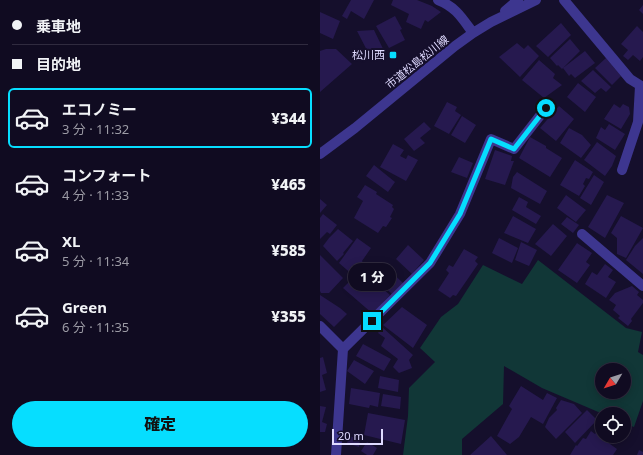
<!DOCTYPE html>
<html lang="ja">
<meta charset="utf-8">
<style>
body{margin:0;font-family:"Noto Sans","Noto Sans JP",sans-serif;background:#19142a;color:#f1f3f6;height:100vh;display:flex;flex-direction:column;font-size:15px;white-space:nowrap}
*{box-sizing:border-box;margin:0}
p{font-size:13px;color:#9c9ba5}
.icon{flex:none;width:22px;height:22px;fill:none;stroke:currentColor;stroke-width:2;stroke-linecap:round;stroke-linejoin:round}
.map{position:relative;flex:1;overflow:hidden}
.details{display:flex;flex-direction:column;background:#100b21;width:320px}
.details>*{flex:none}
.top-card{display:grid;align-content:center;height:88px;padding:0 12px;background:#100b21}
.needle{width:26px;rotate:231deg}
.fabs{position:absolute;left:275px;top:363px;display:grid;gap:8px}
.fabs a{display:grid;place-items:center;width:36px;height:36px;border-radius:50%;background:#100b21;box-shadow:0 2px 10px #0003,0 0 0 1px #302b3f;font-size:20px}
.scale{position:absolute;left:12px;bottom:10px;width:51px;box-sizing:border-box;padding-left:4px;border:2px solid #dfdaff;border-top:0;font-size:11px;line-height:14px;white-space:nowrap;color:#dfdaff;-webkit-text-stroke:3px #150f2c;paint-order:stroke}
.end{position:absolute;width:18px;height:18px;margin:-9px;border:5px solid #06deff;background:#111;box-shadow:0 0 0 2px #111}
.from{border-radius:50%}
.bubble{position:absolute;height:28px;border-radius:14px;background:#100b21;box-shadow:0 2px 10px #0003,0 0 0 1px #302b3f;font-size:13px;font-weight:800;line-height:28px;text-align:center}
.top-card b{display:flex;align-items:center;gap:14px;height:38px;font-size:15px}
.top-card b+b{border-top:1px solid #302b3f}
.top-card i{width:10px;height:10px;background:#f1f3f6}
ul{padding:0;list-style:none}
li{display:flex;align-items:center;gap:12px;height:60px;margin:0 8px 6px;padding:0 4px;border:2px solid transparent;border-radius:6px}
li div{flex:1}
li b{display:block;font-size:15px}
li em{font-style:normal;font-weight:800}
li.active{border-color:#06deff}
li>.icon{width:36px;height:36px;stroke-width:1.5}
.action{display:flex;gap:8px;margin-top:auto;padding:8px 12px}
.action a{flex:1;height:46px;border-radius:24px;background:#06deff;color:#111;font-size:16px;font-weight:800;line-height:46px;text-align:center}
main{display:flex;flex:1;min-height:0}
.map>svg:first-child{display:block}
.green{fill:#113737;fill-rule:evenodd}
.building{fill:#26194f}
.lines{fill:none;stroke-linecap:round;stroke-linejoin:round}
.minor{stroke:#3d368f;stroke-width:10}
.route{stroke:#06deff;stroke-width:5}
.poi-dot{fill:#06deff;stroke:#150f2c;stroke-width:1.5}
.labels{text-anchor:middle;stroke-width:4;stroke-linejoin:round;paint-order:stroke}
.poi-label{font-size:11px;fill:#dfdaff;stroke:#150f2c;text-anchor:end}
.street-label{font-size:11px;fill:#dfdaff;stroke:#150f2c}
</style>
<main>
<section class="details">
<div class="top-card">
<b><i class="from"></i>乗車地</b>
<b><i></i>目的地</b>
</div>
<ul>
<li class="active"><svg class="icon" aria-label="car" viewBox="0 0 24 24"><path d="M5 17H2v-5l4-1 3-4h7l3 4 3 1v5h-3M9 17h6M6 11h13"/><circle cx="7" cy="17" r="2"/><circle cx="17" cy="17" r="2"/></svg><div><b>エコノミー</b><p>3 分 · 11:32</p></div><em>¥344</em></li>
<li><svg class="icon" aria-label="car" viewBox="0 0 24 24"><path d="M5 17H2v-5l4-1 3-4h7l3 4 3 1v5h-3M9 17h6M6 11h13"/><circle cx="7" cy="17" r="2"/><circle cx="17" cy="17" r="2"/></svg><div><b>コンフォート</b><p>4 分 · 11:33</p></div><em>¥465</em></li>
<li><svg class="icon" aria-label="car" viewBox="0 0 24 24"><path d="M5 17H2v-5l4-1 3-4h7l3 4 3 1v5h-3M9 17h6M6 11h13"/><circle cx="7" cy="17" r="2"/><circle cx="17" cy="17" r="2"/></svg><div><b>XL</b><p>5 分 · 11:34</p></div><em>¥585</em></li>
<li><svg class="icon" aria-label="car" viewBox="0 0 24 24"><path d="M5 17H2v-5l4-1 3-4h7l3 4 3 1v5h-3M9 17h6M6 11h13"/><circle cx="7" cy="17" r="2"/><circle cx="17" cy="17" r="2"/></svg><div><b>Green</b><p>6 分 · 11:35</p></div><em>¥355</em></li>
</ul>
<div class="action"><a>確定</a></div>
</section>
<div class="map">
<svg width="323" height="455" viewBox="0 0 323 455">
<rect width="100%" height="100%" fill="#150f2c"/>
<path class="green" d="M 218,260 L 306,328 L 322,332 L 318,352 L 323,355 L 323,401 L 314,427 L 304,423 L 304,414 L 283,414 L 222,388 L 184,366 L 183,404 L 142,439 L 142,455 L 83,455 L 88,416 L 89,388 L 115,362 L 100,348 L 121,317 L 138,304 L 163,265 L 202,284 ZM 282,370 L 304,370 L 304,392 L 282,392 Z"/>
<path class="building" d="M 31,0 L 54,0 L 44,19 L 31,11 L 27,19 L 22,16 Z
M 73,0 L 97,0 L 112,6 L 121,12 L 108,22 L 105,20 L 101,29 L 86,22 L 89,14 L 71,5 Z
M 323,5 L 323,14 L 319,10 Z
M 0,12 L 20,21 L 13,39 L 0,33 Z
M 75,16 L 82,29 L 80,30 L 85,40 L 69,48 L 56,26 Z
M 241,23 L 251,35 L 228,57 L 216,46 Z
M 317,26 L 323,32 L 323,57 L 320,61 L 313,55 L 308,60 L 303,56 L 308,50 L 301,44 Z
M 54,30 L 66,55 L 52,60 L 37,31 Z
M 250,39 L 260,51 L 242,69 L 238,65 L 237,66 L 230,58 Z
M 197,43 L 204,49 L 208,45 L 219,56 L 200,77 L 179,57 Z
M 6,49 L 16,49 L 32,64 L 0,92 L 0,51 Z
M 265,51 L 275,63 L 255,78 L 251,74 L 249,76 L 243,68 Z
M 286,58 L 301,76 L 292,85 L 275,68 Z
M 219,60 L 235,74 L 233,78 L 242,85 L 224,98 L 202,80 Z
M 273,70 L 291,87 L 286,92 L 281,88 L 275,93 L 261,81 Z
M 258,83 L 276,97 L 265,112 L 247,97 Z
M 127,102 L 137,107 L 135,111 L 141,115 L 129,134 L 114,126 Z
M 294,104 L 300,108 L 303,104 L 309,107 L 310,114 L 301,129 L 284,119 Z
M 239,106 L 254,119 L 236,141 L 220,128 Z
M 142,116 L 156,125 L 145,143 L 131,135 Z
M 104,122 L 111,129 L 100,138 L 105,143 L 94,151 L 84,139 Z
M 289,124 L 305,134 L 295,150 L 276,138 L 281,127 L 285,130 Z
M 249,128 L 262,135 L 271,145 L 261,158 L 240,143 Z
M 210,137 L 226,146 L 226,148 L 242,158 L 230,177 L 199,158 Z
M 277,142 L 296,156 L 292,166 L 285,176 L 264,160 Z
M 73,144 L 84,150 L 80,156 L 86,159 L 88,155 L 98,160 L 86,181 L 60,167 Z
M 175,150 L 192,156 L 191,161 L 194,161 L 185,185 L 165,179 Z
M 139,157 L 153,163 L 147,178 L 131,172 Z
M 255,160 L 273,172 L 269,179 L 266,178 L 263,184 L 265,186 L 259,196 L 240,185 Z
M 54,165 L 75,182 L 68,192 L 46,176 Z
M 197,172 L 227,191 L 220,204 L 191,188 L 193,177 Z
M 274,175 L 284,182 L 271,205 L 260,198 Z
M 45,185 L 57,192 L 56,194 L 73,205 L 72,207 L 74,209 L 70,217 L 72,218 L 66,227 L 63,226 L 58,233 L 34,218 L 43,201 L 37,197 Z
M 246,195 L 266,210 L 256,222 L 237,208 Z
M 287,195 L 304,203 L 285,238 L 268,227 Z
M 199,197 L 208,202 L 206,207 L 221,216 L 216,224 L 192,210 Z
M 0,199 L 7,205 L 0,213 Z
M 3,214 L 17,225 L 10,234 L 7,232 L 0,239 L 0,218 Z
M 193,216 L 216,229 L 208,243 L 184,233 Z
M 301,216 L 323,228 L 306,258 L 297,254 L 297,238 L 291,233 Z
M 247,217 L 259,225 L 253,233 L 241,224 Z
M 233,224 L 247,236 L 231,256 L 215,244 Z
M 18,229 L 33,241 L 23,253 L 24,254 L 17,261 L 3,246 L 9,238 Z
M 37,238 L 51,248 L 42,261 L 43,263 L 34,276 L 19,263 Z
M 179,238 L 198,248 L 192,263 L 172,253 Z
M 323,238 L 323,274 L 306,260 L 315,246 Z
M 201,242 L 217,250 L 209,266 L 195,260 Z
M 257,243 L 272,253 L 266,262 L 270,265 L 257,283 L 238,270 Z
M 88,245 L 104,260 L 92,274 L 76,259 Z
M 144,249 L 158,257 L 155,261 L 158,264 L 136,296 L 133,295 L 130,298 L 118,290 L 129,273 L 126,270 L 129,265 L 133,267 Z
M 0,255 L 23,278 L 9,293 L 1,293 L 0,291 Z
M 285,264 L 293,270 L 288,277 L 296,282 L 286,298 L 265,284 L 272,272 L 277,275 Z
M 67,268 L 83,283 L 72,294 L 56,279 Z
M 43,272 L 70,295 L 53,314 L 23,288 L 31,280 L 38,277 Z
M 312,286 L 319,292 L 317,295 L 323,300 L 323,303 L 311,319 L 312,321 L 308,326 L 298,318 L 300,316 L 293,310 L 296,305 L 289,300 L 295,293 Z
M 0,295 L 20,308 L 27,314 L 14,327 L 0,314 Z
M 82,307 L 107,325 L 93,348 L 63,325 Z
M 62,327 L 93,355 L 89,360 L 92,368 L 79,373 L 73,367 L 78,359 L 61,346 L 65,338 L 58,333 Z
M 43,344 L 71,359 L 64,371 L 36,356 Z
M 3,357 L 7,373 L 2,375 L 6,390 L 0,392 L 0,358 Z
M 34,360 L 54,371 L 45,384 L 27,371 Z
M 60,376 L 79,380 L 78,392 L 58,388 Z
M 201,386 L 223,400 L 227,393 L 237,398 L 223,424 L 211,417 L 199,437 L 190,444 L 177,436 L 192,409 L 189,406 Z
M 31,388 L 60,393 L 58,407 L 50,405 L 49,408 L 29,404 Z
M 63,394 L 81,397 L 80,409 L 61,406 Z
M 241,400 L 254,404 L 262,413 L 236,439 L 225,427 L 229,418 L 237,410 L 236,408 Z
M 0,406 L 6,407 L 2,422 L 7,424 L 5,432 L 0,432 Z
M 267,410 L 277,420 L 255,443 L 245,432 Z
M 48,413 L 85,420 L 81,444 L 44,435 Z
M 279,429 L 282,431 L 282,436 L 285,436 L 283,439 L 297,449 L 293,455 L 250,455 L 256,445 L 257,446 L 263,438 L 266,439 L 271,431 L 275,434 Z
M 29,436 L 40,439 L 39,447 L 27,443 Z
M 171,436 L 187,455 L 150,455 Z
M 47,442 L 57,448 L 53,455 L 47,455 L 41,451 Z
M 319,450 L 323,452 L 323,455 L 317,455 Z"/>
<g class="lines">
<path class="minor" d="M 118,0 C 136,7 142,18 153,33
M 244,0 L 310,79 L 323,87
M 185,11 L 198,0
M 0,154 L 35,128 L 135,46 L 153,33 L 171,22 L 216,0
M 302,170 L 318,122 L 320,86
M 262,234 L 323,286
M 0,326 L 23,349 L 16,455
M 23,349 L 110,263 L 140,214 L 171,139 L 194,149 L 226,108"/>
</g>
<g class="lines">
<path class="route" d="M 52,321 L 110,263 L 140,214 L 171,139 L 194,149 L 226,108"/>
</g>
<rect class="poi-dot" x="69" y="51" width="8" height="8" rx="2"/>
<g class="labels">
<g class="poi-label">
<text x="65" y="59">松川西</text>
</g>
<g class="street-label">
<text transform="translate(97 62) rotate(-39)" y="4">市道松島松川線</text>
</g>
</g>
</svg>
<div class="fabs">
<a><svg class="needle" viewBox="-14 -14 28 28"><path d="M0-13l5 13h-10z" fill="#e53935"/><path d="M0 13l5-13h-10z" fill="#9c9ba5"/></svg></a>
<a><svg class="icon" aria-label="locate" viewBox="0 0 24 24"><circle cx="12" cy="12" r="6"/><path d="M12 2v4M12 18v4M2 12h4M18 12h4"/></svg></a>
</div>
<div class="scale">20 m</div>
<i class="end from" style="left:226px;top:108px"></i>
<i class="end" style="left:52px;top:321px"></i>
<div class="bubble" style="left:28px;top:263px;width:48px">1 分</div>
</div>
</main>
